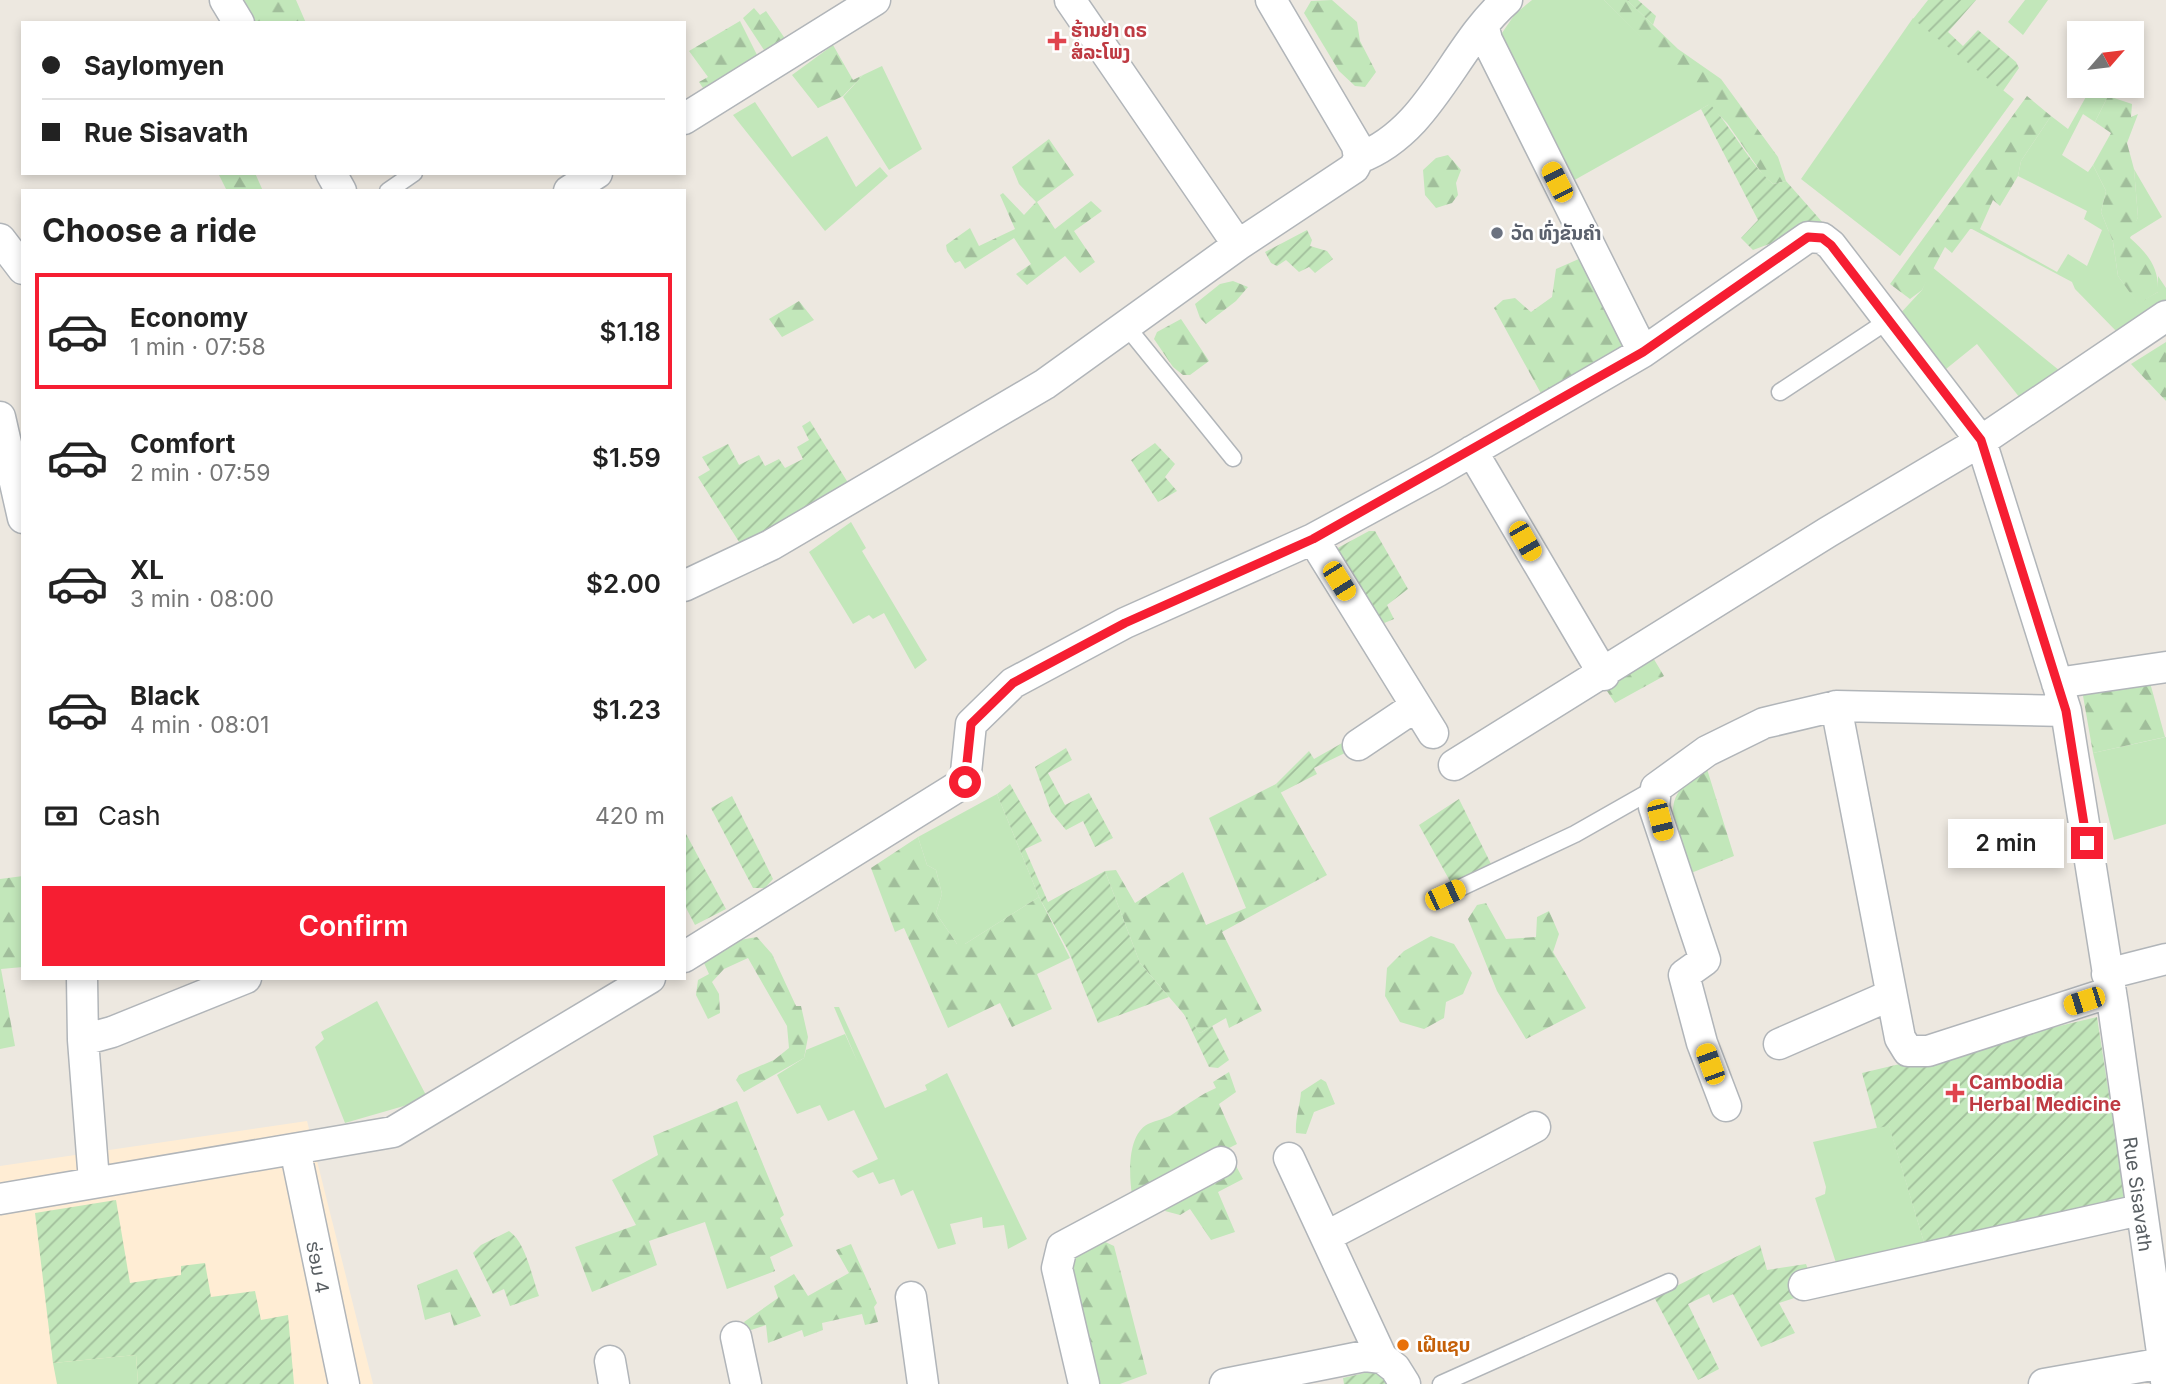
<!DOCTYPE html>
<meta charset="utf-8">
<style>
body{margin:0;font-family:Inter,"Noto Sans Lao",sans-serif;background:#f6f6f6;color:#222;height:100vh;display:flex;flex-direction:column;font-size:26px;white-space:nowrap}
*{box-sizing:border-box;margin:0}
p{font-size:23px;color:#767676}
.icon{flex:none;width:38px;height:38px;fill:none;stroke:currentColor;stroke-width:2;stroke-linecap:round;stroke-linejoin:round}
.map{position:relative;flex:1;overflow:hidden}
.drawer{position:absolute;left:21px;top:189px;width:665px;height:791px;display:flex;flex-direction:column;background:#fff;border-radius:0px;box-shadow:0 4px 10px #0003}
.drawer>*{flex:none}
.guide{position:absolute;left:21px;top:21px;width:665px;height:154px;border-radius:0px;box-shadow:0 4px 10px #0003;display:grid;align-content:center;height:154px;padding:0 21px;background:#fff}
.needle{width:46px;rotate:62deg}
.controls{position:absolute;left:2067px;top:21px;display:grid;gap:14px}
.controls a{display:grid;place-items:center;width:77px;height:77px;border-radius:0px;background:#fff;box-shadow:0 4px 10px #0003;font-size:35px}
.end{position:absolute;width:32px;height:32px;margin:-16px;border:9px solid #f61e32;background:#fff;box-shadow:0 0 0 4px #fff}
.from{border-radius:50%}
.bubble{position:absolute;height:49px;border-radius:0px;background:#fff;box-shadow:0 4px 10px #0003;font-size:23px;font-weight:600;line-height:49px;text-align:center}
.car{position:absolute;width:21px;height:42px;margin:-21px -10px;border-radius:9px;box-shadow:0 0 5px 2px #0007;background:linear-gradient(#f5c518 24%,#345 0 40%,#f5c518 0 76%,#345 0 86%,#f5c518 0)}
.guide b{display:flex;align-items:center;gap:24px;height:66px;font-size:26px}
.guide b+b{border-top:2px solid #e0e0e0}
.guide i{width:18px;height:18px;background:#222}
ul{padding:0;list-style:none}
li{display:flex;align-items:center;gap:21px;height:116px;margin:0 14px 10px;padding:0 7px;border:4px solid transparent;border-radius:0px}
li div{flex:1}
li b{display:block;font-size:26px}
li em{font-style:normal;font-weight:600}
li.on{border-color:#f61e32}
li>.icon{width:63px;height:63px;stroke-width:1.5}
h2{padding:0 21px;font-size:32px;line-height:84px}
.pay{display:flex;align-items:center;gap:18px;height:77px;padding:0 21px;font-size:26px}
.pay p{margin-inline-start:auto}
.action{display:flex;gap:14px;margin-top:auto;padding:14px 21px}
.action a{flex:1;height:80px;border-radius:0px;background:#f61e32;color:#fff;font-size:28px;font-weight:600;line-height:80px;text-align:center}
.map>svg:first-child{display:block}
.commercial{fill:#ffedd4}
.grass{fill:#c2e7ba}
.forest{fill:url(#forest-firs)}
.garden{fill:url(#garden-furrows)}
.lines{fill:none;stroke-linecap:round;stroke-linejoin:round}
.lane-casing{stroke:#b1b5b9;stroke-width:19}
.street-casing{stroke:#b1b5b9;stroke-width:33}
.lane{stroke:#fff;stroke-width:16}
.street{stroke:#fff;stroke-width:30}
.route{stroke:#f61e32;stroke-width:9}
.health-dot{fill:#e0444e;stroke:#fff;stroke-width:2.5}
.worship-dot{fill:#6b7280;stroke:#fff;stroke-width:2.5}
.food-dot{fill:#e8710a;stroke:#fff;stroke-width:2.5}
.labels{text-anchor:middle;stroke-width:5;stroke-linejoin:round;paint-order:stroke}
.health-label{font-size:19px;font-weight:bold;fill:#be3a42;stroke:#fff;text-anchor:start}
.worship-label{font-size:19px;font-weight:bold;fill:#5b616d;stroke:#fff;text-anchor:start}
.street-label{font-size:19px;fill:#595f63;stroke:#fff}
.food-label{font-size:19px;font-weight:bold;fill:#c56008;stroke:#fff;text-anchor:start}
</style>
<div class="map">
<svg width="2166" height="1384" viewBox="0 0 2166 1384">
<defs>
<pattern id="forest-firs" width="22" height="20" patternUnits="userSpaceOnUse" patternTransform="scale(1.75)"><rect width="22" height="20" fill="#c2e7ba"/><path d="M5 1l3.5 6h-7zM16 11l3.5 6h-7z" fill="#a1be9b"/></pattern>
<pattern id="garden-furrows" width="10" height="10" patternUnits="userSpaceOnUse" patternTransform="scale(1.75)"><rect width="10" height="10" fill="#c2e7ba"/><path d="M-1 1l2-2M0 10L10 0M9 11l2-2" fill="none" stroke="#a1be9b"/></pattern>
</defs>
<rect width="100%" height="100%" fill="#ede8e0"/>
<path class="commercial" d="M 307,1121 L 373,1384 L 0,1384 L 0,1166 Z"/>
<path class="grass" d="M 1532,0 L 1604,0 L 1710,104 L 1571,182 L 1506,55 L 1502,33 L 1515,14 Z
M 2025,0 L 2048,0 L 2023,35 L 2008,22 Z
M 1913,18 L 2014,99 L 1900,256 L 1801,179 Z
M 882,66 L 922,149 L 889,170 L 843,97 L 863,75 Z
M 2092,86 L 2100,86 L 2097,93 L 2108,96 L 2095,122 L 2083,114 L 2062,155 L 2088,172 L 2093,165 L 2106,191 L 2101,212 L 2113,242 L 2118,276 L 2138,303 L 2158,292 L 2158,276 L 2166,288 L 2166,301 L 2118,333 L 2075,289 L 2072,282 L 1970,228 L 1980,229 L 2057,272 L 2068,254 L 2087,266 L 2102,230 L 2084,219 L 2087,211 L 2018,176 L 2021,161 L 2051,116 L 2068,129 Z
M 755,102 L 792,157 L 827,136 L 856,187 L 880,167 L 888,176 L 825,231 L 733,115 Z
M 2134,169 L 2162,217 L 2128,238 L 2138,217 Z
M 1932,267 L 2065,375 L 2020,398 L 1977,344 L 1946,369 L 1897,317 L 1922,290 Z
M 851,522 L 866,548 L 862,551 L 927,660 L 915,669 L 884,613 L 873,619 L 869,615 L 853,624 L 809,552 Z
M 2166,737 L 2166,824 L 2114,840 L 2093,753 Z
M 997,794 L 1039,897 L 965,944 L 957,944 L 936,913 L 942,894 L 936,870 L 927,865 L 918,837 Z
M 377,1001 L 428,1099 L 345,1123 L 315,1047 L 324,1039 L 321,1032 Z
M 834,1007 L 839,1007 L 885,1108 L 927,1090 L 925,1085 L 947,1073 L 1027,1239 L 1008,1249 L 1004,1225 L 983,1228 L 982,1217 L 950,1224 L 956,1244 L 938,1249 L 913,1190 L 901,1196 L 894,1179 L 879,1184 L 873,1172 L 858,1178 L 852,1171 L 878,1159 L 854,1110 L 828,1121 L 820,1105 L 797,1114 L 777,1075 L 804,1058 L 806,1050 L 845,1034 L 858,1063 Z
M 1889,1125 L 1926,1249 L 1838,1269 L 1815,1198 L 1825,1194 L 1826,1187 L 1813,1142 Z
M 136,1355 L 138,1384 L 57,1384 L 53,1363 Z"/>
<path class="forest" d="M 245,0 L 296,0 L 306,23 L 256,23 L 242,2 Z
M 1332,0 L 1357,22 L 1360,41 L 1376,72 L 1365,87 L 1355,86 L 1339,71 L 1304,13 L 1311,1 Z
M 1604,0 L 1627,0 L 1678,49 L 1721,79 L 1778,157 L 1786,181 L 1773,184 L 1763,175 L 1727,123 Z
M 754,8 L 760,15 L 766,11 L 786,40 L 764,50 L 743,18 Z
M 740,21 L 759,59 L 705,91 L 699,82 L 708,77 L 689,51 Z
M 833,45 L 853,80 L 863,75 L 843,96 L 818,108 L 792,75 Z
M 2027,96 L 2051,116 L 2021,161 L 2018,176 L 2000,206 L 1993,200 L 1980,229 L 1970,229 L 1952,253 L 1945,247 L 1922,290 L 1910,299 L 1890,284 Z
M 2108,96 L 2132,104 L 2131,117 L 2138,114 L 2127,143 L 2134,169 L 2138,217 L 2130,238 C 2148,254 2159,267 2158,292 L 2138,304 L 2118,276 L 2113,242 L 2101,212 L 2106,191 L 2093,165 L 2111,133 L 2095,122 Z
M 1049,139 L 1074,175 L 1037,202 L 1055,229 L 1091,201 L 1102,211 L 1074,231 L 1095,262 L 1080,273 L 1065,256 L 1027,285 L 1016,274 L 1031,264 L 1014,238 L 965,269 L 960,261 L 955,263 L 947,251 L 946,245 L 970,228 L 979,246 L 1015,229 L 1000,195 L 1003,193 L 1024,215 L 1036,202 L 1019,184 L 1012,167 Z
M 1448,155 L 1461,170 L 1456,183 L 1458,195 L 1452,203 L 1436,208 L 1425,195 L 1423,170 L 1436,158 Z
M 218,173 L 255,173 L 263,191 L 227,191 Z
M 1581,258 L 1629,349 L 1544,399 L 1494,308 L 1503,300 L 1515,298 L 1531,312 L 1552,297 L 1556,269 Z
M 1233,281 L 1248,287 L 1236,301 L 1206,324 L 1200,318 L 1195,304 L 1220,284 Z
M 799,301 L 814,320 L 782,337 L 769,319 Z
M 1181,319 L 1209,361 L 1190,375 L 1183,375 L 1173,367 L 1154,339 L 1157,332 Z
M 2166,342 L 2166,401 L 2131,364 Z
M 1649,651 L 1664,676 L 1615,703 L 1601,682 Z
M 2149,679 L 2165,737 L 2093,753 L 2082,690 Z
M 1707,769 L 1734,856 L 1691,873 C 1676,826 1653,797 1707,769 Z
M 1276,784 L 1327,875 L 1222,932 L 1262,1011 L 1229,1028 L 1226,1018 L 1200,1033 L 1140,963 L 1105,871 L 1116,870 L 1135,903 L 1183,872 L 1206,925 L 1246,908 L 1209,818 Z
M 918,837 L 927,865 L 936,870 L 942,894 L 936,913 L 957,944 L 965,944 L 1039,897 L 1070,958 L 1037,974 L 1052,1009 L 1012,1027 L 1000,1003 L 948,1028 L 904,928 L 895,932 L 871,868 Z
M 23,876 L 23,967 L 1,969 L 15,1046 L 0,1049 L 0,879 Z
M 1486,903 L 1506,939 L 1536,937 L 1537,917 L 1549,911 L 1559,934 L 1553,952 L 1586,1008 L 1526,1039 L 1497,991 L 1468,919 L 1477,905 Z
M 1431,936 L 1454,944 L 1472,973 L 1463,994 L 1446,1002 L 1444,1018 L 1424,1029 L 1400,1022 L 1385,996 L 1387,968 L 1404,951 Z
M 757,937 L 772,954 L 796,1006 L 801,1006 L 808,1037 L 804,1058 L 744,1092 L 736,1080 L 739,1075 L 774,1060 L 789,1048 L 787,1026 L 748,958 L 724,969 L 712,982 L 719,994 L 720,1013 L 708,1019 L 696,995 L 698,980 L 709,974 L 704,963 L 734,941 Z
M 1229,1072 L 1236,1092 L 1219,1104 L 1237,1144 L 1227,1149 L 1243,1179 L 1218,1192 L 1235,1232 L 1211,1240 L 1190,1209 L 1180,1215 L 1165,1211 L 1180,1180 L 1132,1195 C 1129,1175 1127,1135 1148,1124 C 1156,1120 1166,1119 1173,1114 C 1188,1104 1200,1095 1216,1088 L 1213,1082 Z
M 1321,1079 L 1326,1082 L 1335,1104 L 1314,1112 L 1306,1134 L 1296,1133 C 1295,1118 1300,1106 1301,1092 Z
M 737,1101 L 784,1215 L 780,1218 L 793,1246 L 770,1257 L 775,1271 L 727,1289 L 705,1222 L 649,1241 L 657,1265 L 592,1292 L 575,1247 L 636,1225 L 612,1180 L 658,1155 L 653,1136 Z
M 1101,1240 L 1114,1246 L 1147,1374 L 1120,1384 L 1090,1384 L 1062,1273 L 1075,1251 Z
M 851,1244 L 877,1303 L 874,1307 L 878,1322 L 865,1325 L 862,1314 L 822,1323 L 823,1330 L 804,1337 L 802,1330 L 768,1343 L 766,1325 L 748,1331 L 744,1322 L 778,1298 L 774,1286 L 794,1274 L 808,1296 L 849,1273 L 836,1250 Z
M 457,1269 L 481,1316 L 454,1326 L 450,1312 L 425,1320 L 417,1285 Z"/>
<path class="garden" d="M 1627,0 L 1638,0 L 1656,16 L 1653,25 Z
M 1928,0 L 1976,0 L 1948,32 L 1963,46 L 1978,30 L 2016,62 L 2019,68 L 2003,91 L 1913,19 Z
M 1710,104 C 1732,128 1750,164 1773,184 L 1786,181 L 1824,224 L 1753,250 L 1741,238 L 1758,220 L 1701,109 Z
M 1307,230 L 1312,240 L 1310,246 L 1327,251 L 1333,259 L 1315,273 L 1309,267 L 1299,272 L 1286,260 L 1277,266 L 1271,263 L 1265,252 Z
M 810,421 L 850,486 L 741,545 L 698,477 L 710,470 L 702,457 L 728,444 L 739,465 L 759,455 L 765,466 L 779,459 L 785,468 L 803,459 L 797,447 L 809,440 L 802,426 Z
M 1155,443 L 1175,464 L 1165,477 L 1177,491 L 1158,502 L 1131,460 Z
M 1369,531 L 1375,531 L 1408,589 L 1387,605 L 1394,619 L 1377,626 L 1334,550 Z
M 1344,742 L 1347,752 L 1314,768 L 1317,774 L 1280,793 L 1276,784 L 1309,751 L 1314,759 Z
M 1066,748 L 1072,760 L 1048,773 L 1065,805 L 1089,793 L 1113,838 L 1095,847 L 1083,821 L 1066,830 L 1051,812 L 1035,767 Z
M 1010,784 L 1042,841 L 1025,849 L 1048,902 L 1105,871 L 1140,963 L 1169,997 L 1098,1023 L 1069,952 L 1039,897 L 997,794 Z
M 732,796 L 773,879 L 765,888 L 753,888 L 711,808 Z
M 1459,799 L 1491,864 L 1451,883 L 1419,825 Z
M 684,830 L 726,909 L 695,925 L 684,904 Z
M 1183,1012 L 1200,1033 L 1212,1026 L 1229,1060 L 1218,1068 L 1209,1067 Z
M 2097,1017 L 2125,1198 L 1975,1242 L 1926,1249 L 1889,1126 L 1877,1128 L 1862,1073 Z
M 116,1200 L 130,1283 L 181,1275 L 181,1266 L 205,1263 L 211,1297 L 255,1291 L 261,1320 L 288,1315 L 294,1384 L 138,1384 L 136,1355 L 53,1363 L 35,1213 Z
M 509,1231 C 526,1242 532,1278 539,1296 L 510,1306 L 504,1289 L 493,1294 L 473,1253 L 481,1245 Z
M 1760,1245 L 1767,1270 L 1806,1264 L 1816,1291 L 1779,1303 L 1795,1333 L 1761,1347 L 1733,1294 L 1713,1303 L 1709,1294 L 1688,1304 L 1719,1369 L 1698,1380 L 1654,1297 Z
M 1382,1369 L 1396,1384 L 1344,1384 L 1343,1378 Z"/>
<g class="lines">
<g class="lane-casing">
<path id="lane" d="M 388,191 L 414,173
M 1127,327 L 1233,458
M 1780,392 L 1889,320
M 1445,895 L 1575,834 L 1656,788
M 1441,1384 L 1669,1282"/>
</g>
<g class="street-casing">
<path id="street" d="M 225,0 L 239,23
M 1070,0 L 1238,245
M 1271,0 L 1357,146 L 1359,158
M 1484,28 L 1487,40 L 1643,352
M 684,119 L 875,0
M 331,173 L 341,191
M 569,191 L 597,173
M 0,239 L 23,269
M 0,417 L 23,518
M 1472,451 L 1604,675
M 1313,539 L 1433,733
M 684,586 L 771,545 L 1045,384 L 1238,245 L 1354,168 L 1359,158 C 1431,131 1453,47 1507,0
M 2057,683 L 2166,667
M 1836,706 L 1900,1038 L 1908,1051 L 1928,1051 L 2111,992
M 1358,745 L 1416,706
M 1454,765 L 1828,532 L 1981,441 L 2166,316
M 684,957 L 965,782 L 971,724 L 1013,683 L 1125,623 L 1313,539 L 1438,471 L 1643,352 L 1808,237 L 1822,238 L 1831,245 L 1981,441 L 2066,711 L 2113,1005 L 2166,1381
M 2107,974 L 2166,959
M 82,978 L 83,1040 L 94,1181
M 83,1040 L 112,1032 L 246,978
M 1779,1044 L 1891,995
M 1726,1106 L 1702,1043 L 1684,975 L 1705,960 L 1654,807 L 1656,788 L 1707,751 L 1764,723 L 1836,706 L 2066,711
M 295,1149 L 344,1384
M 1289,1158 L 1382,1358 L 1395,1368 L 1405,1384
M 0,1199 L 393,1132 L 650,978
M 1327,1236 L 1535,1127
M 1804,1285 L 2140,1210
M 911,1297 L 923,1384
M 736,1337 L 746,1384
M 610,1361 L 614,1384
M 1084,1384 L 1057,1268 L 1062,1247 L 1221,1162
M 1225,1384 L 1365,1356 L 1382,1358
M 2044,1384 L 2163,1363"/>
</g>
<use href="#lane" class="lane"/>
<use href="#street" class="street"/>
</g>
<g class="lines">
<path class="route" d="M 965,782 L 971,724 L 1013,683 L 1037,670 L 1125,623 L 1313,539 L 1643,352 L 1808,237 L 1822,238 L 1831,245 L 1981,440 L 2066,711 L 2087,843"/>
</g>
<g class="health-dot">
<path d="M1053.5 30.5h7v7h7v7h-7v7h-7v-7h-7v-7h7z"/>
<path d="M1951.5 1082.5h7v7h7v7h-7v7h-7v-7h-7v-7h7z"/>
</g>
<circle class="worship-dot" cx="1497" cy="233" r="7"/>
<circle class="food-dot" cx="1403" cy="1345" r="7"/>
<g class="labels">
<g class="health-label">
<text x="1071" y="37">ຮ້ານຢາ ດຣ<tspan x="1071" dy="22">ສໍລະໂພງ</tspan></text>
<text x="1969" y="1089">Cambodia<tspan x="1969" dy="22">Herbal Medicine</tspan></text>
</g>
<g class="worship-label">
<text x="1511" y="240">ວັດ ທົ່ງຂັນຄຳ</text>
</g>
<g class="street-label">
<text transform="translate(2138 1194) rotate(82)" y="7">Rue Sisavath</text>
<text transform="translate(318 1267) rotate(79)" y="7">ຮ່ອມ 4</text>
</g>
<g class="food-label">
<text x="1417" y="1352">ເຝີແຊບ</text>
</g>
</g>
</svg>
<div class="controls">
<a><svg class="needle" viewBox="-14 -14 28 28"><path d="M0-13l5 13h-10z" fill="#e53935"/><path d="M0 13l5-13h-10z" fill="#767676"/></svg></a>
</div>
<i class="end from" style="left:965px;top:782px"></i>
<i class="end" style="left:2087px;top:843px"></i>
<div class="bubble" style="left:1948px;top:819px;width:116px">2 min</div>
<i class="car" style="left:1557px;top:182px;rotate:333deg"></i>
<i class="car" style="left:1525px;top:541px;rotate:150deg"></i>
<i class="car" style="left:1339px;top:581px;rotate:148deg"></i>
<i class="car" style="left:1660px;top:820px;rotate:166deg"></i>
<i class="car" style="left:1445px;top:895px;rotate:65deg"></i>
<i class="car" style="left:2084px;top:1001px;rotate:252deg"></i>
<i class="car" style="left:1710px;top:1064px;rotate:340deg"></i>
<div class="guide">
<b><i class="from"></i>Saylomyen</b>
<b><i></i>Rue Sisavath</b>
</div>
<section class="drawer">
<h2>Choose a ride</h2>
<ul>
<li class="on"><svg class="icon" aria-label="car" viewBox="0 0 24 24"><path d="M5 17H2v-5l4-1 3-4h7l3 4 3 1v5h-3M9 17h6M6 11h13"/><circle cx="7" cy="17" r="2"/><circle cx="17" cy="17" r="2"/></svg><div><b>Economy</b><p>1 min · 07:58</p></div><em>$1.18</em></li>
<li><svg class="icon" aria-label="car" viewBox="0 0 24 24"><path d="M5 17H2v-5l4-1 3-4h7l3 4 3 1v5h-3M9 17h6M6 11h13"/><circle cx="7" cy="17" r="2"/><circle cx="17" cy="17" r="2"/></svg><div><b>Comfort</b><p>2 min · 07:59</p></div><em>$1.59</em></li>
<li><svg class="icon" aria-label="car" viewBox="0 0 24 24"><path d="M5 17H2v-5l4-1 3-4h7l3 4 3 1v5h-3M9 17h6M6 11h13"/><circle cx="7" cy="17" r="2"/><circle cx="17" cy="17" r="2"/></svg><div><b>XL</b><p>3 min · 08:00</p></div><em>$2.00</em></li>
<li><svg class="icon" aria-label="car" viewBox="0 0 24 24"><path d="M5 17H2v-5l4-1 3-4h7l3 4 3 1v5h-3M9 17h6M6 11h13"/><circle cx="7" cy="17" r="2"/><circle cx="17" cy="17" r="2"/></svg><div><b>Black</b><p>4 min · 08:01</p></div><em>$1.23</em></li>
</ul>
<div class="pay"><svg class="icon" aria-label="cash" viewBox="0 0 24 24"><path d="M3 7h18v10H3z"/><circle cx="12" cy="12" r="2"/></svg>Cash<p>420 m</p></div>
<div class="action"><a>Confirm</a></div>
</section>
</div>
